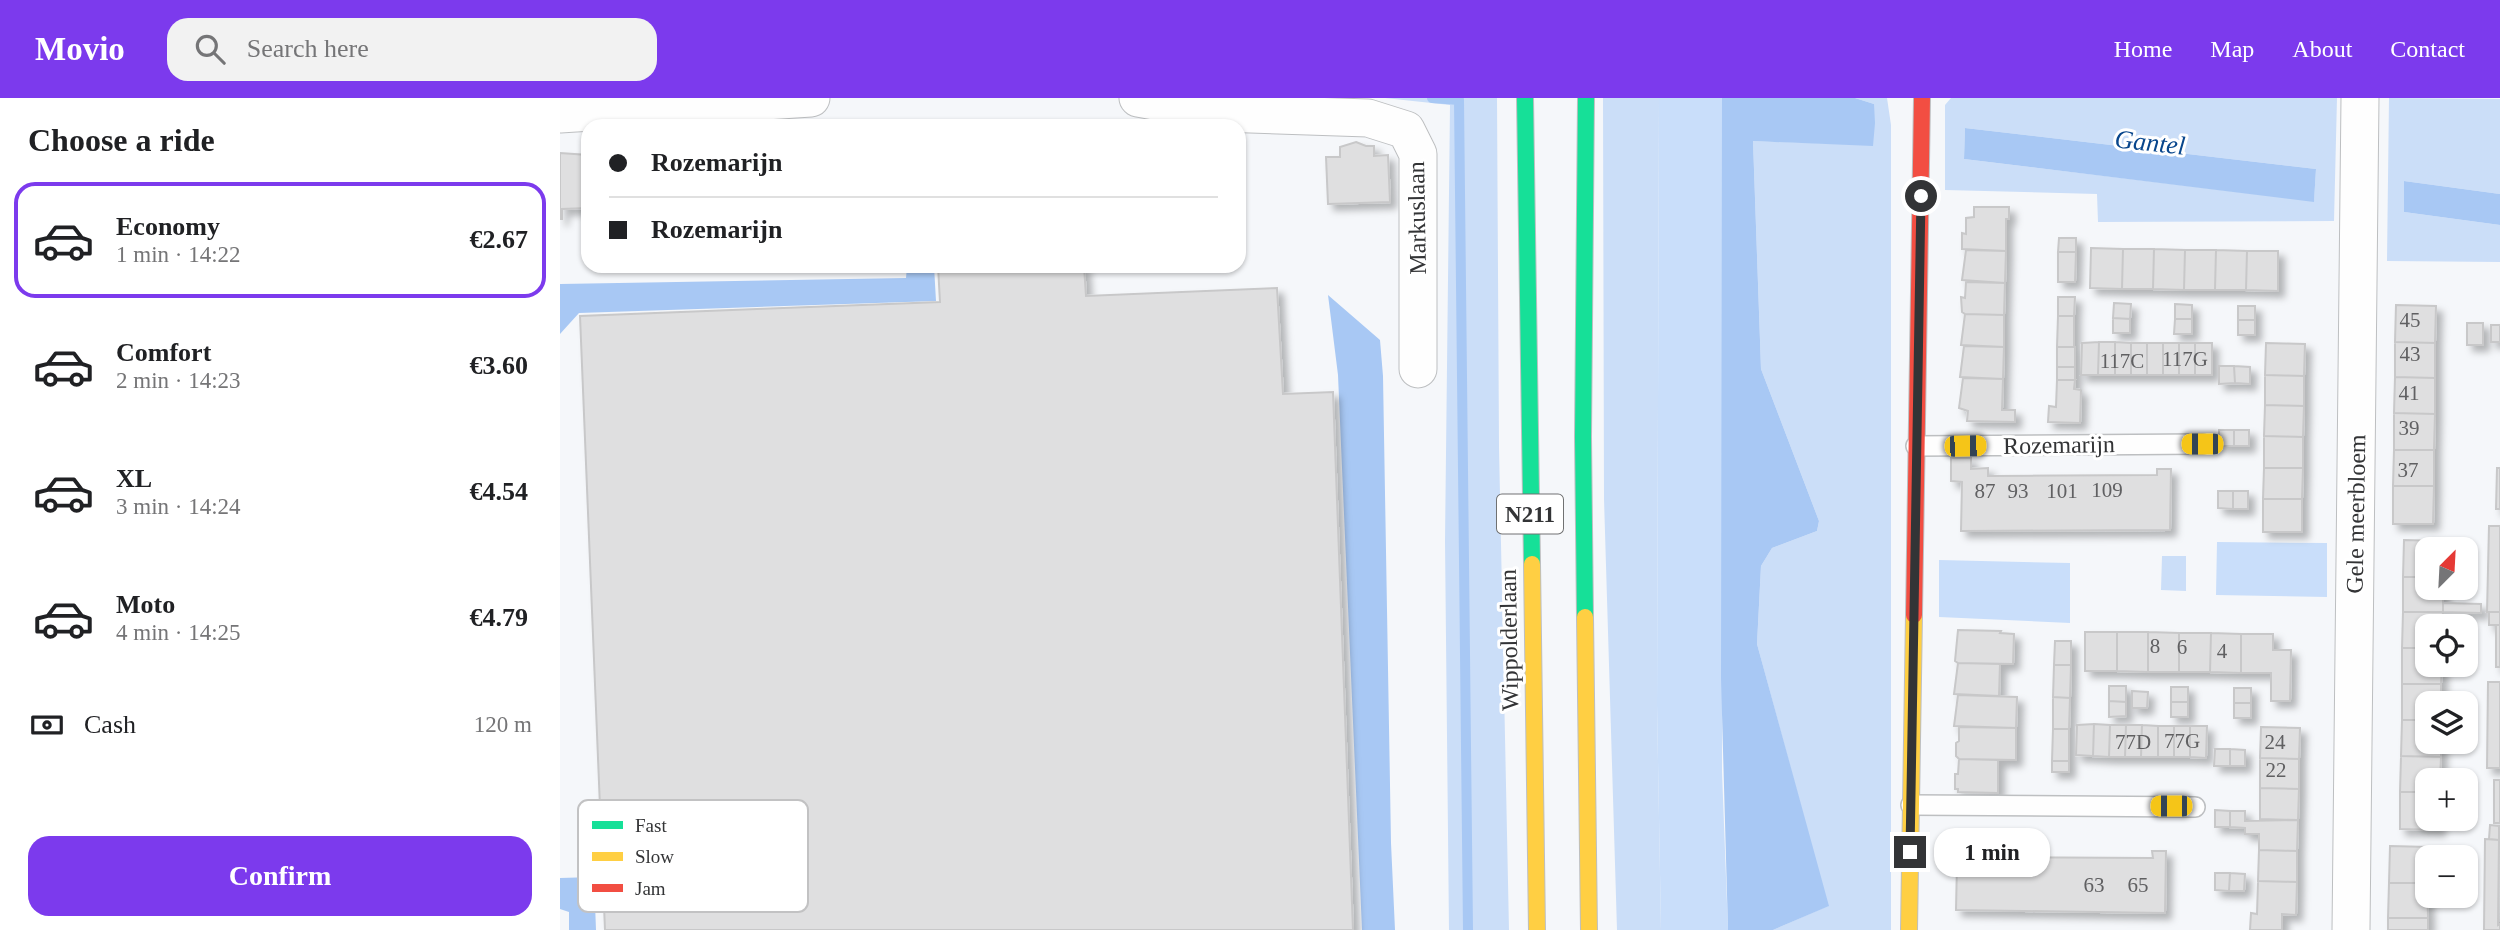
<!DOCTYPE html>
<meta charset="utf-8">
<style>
body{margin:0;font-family:"Times New Roman",serif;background:#f2f2f2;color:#202124;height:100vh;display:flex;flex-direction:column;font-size:26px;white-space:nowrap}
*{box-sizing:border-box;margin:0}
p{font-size:23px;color:#757577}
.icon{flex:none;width:38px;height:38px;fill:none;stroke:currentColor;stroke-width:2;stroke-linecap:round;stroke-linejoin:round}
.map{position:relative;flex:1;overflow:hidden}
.sheet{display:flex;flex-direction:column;background:#fff;width:560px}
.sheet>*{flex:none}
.guide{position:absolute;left:21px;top:21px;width:665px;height:154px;border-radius:21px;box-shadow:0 2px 5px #0004;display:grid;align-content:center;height:154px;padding:0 28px;background:#fff}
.needle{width:46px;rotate:24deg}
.fabs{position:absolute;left:1855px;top:439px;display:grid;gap:14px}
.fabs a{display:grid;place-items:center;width:63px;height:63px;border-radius:14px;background:#fff;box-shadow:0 2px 5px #0004;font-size:35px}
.end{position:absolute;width:32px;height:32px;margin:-16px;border:9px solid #333436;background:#fff;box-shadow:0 0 0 4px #fff}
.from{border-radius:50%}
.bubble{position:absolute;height:49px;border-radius:21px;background:#fff;box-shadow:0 2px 5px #0004;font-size:23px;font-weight:800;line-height:49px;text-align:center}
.car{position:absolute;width:21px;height:42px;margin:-21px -10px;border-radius:9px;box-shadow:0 0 5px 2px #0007;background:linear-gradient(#f5c518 24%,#345 0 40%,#f5c518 0 76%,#345 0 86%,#f5c518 0)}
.guide b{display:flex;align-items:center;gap:24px;height:66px;font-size:26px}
.guide b+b{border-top:2px solid #e0e0e0}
.guide i{width:18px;height:18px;background:#202124}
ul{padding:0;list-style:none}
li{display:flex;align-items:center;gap:21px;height:116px;margin:0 14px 10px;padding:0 14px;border:4px solid transparent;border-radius:21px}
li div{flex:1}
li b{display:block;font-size:26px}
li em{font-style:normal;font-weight:800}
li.active{border-color:#7c3aed}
li>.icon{width:63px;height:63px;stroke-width:1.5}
h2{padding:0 28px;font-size:32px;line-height:84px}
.pay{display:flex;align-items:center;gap:18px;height:77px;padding:0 28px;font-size:26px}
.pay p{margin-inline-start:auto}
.button{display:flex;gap:14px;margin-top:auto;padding:14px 28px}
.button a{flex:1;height:80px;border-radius:21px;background:#7c3aed;color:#fff;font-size:28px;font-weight:800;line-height:80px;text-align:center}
header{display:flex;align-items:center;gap:42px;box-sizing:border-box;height:98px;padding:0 35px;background:#7c3aed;color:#fff}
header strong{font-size:33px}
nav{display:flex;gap:38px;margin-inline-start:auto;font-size:24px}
.search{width:490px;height:63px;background:#f2f2f2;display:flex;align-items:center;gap:18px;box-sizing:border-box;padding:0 24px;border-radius:21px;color:#757577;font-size:26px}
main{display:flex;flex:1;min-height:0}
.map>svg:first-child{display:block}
.green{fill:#cbdef8;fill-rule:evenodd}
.forest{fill:#c9defa}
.water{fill:#a8c8f4}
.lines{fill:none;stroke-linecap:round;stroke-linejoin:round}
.stream{stroke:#a8c8f4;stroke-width:10}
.building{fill:#dfdfe0;stroke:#c8c8c9;stroke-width:2;filter:url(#shadow)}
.lane-casing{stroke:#bdbfc1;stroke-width:22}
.street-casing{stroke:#bdbfc1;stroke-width:39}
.fast-casing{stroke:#bdbfc1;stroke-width:18}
.slow-casing{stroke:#bdbfc1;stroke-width:18}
.jam-casing{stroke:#bdbfc1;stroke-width:18}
.lane{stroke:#fefefe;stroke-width:19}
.street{stroke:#fefefe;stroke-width:37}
.fast{stroke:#16e098;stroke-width:16}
.slow{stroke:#ffcf43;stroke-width:16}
.jam{stroke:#f24e42;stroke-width:16}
.route{stroke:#333436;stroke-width:9}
.labels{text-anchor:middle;stroke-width:6;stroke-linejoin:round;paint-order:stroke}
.number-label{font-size:21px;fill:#606062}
.shield{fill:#fff;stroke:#707172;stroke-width:2}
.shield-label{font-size:23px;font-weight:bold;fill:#333436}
.street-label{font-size:24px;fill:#333436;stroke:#fff}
.water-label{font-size:26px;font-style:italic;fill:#08468c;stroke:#fff}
.key{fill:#fff;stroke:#c2c2c3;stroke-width:2}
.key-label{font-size:19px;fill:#333436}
</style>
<header>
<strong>Movio</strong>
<div class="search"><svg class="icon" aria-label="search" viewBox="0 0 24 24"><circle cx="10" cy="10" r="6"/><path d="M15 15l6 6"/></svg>Search here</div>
<nav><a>Home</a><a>Map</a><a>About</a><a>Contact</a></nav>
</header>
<main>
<section class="sheet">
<h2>Choose a ride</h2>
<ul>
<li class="active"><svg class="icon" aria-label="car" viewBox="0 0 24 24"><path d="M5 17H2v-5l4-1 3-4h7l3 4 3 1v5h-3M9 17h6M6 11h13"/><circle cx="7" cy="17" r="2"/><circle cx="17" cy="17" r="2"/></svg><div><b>Economy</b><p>1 min · 14:22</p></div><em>€2.67</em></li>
<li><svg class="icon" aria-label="car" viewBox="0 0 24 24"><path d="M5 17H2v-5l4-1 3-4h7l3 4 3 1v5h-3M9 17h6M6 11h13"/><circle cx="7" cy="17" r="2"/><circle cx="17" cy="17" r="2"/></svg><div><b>Comfort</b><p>2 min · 14:23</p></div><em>€3.60</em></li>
<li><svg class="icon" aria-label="car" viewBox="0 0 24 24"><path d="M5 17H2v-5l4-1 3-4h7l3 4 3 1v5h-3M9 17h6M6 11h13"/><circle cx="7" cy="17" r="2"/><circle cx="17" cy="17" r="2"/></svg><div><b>XL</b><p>3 min · 14:24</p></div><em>€4.54</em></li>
<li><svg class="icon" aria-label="car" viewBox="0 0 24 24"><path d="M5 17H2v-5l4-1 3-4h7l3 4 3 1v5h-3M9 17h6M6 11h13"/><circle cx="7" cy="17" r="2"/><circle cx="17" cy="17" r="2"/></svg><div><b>Moto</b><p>4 min · 14:25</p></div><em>€4.79</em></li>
</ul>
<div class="pay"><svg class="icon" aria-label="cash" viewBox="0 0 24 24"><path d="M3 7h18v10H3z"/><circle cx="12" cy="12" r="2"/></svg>Cash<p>120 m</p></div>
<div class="button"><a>Confirm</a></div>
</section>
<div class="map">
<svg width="1940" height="832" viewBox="0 0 1940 832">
<defs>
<filter id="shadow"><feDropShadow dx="6" dy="6" stdDeviation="3.5" flood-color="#0004"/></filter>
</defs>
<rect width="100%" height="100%" fill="#f5f7fa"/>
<path class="green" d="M 825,0 L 937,0 L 939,349 L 949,832 L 889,832 L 885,443 L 890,7 Z
M 1043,0 L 1099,0 L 1097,607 L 1101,832 L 1057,832 L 1044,401 Z
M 1295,0 L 1327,0 L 1331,27 L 1331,832 L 1213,832 L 1268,808 L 1197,546 L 1201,468 L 1212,450 L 1257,433 L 1259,423 L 1201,271 L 1193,43 L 1312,47 L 1314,6 Z
M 1391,0 L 1777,0 L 1774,123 L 1538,124 L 1537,96 L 1385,92 L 1385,7 ZM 1405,30 L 1756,71 L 1754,103 L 1404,61 Z
M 1829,0 L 1940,1 L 1940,96 L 1844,83 L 1844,114 L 1940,127 L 1940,164 L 1827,163 Z
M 1602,458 L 1626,458 L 1626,493 L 1601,492 Z"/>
<path class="forest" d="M 1099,0 L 1162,0 L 1162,674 L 1168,832 L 1101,832 L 1097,607 Z
M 1657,444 L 1767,445 L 1767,499 L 1656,497 Z
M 1379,462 L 1510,465 L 1510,525 L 1379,519 Z"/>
<path class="water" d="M 1162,0 L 1295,0 L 1314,6 L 1315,25 L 1313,48 L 1193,43 L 1201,271 L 1259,423 L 1257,433 L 1212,450 L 1201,468 L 1197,546 L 1269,808 L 1213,832 L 1168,832 L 1161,580 Z
M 1405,30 L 1756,71 L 1754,104 L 1404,61 Z
M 1844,83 L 1940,96 L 1940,127 L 1844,114 Z
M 347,168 L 374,168 L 376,203 L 19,215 L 0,236 L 0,186 L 346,180 Z
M 768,197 L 820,242 L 823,278 L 831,745 L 835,832 L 802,832 L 778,277 Z
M 34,779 L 36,832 L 9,832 L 9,814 L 0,811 L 0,780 Z"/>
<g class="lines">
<path class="stream" d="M 872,0 L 899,2 L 908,832"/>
</g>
<path class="building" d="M 796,44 L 806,48 L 814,48 L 814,58 L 828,57 L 830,104 L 768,106 L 766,59 L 780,59 L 780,49 Z
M 0,55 L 28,57 L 28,110 L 2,111 L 2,121 L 0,121 Z
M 1414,109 L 1449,109 L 1449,121 L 1446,121 L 1446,153 L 1402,151 L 1402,135 L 1406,136 L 1406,120 L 1414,119 Z
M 1499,140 L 1516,140 L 1516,154 L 1498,154 Z
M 1531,150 L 1563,151 L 1562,191 L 1530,190 Z
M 1563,151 L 1594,151 L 1593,191 L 1562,191 Z
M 1594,151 L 1625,152 L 1624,192 L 1593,191 Z
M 1406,152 L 1446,153 L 1445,185 L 1402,182 Z
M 1625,152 L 1656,152 L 1655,192 L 1624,192 Z
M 1656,152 L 1687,153 L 1686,192 L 1655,192 Z
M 1687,153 L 1718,153 L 1718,193 L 1686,192 Z
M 1498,154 L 1516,154 L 1515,184 L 1498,184 Z
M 378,168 L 524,168 L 526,198 L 717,190 L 723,296 L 773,294 L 793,832 L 45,832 L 20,218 L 380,204 Z
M 1406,184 L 1445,185 L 1444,217 L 1405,216 L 1402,214 L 1401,199 L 1405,200 Z
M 1498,199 L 1515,199 L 1514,218 L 1498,218 Z
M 1554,205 L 1571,206 L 1570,221 L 1553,220 Z
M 1615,206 L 1632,207 L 1632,221 L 1615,221 Z
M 1836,207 L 1876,208 L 1875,245 L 1835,244 Z
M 1678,208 L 1695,208 L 1695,222 L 1678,222 Z
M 1405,216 L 1444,217 L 1444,249 L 1401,247 Z
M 1498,218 L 1514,218 L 1514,249 L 1497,249 Z
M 1553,220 L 1570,221 L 1570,235 L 1553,235 Z
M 1615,221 L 1632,221 L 1632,236 L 1614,236 Z
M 1678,222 L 1695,222 L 1695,237 L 1678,237 Z
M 1907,225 L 1923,225 L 1923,247 L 1907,247 Z
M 1931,227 L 1940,227 L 1940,244 L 1931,244 Z
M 1539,244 L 1555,244 L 1555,277 L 1538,277 Z
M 1539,244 L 1538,277 L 1521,277 L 1522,245 Z
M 1555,244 L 1571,245 L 1571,277 L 1555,277 Z
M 1835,244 L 1875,245 L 1875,280 L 1835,279 Z
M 1571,245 L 1587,245 L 1587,277 L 1571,277 Z
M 1587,245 L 1603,245 L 1603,277 L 1587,277 Z
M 1603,245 L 1619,245 L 1619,277 L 1603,277 Z
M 1619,245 L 1635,245 L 1635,277 L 1619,277 Z
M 1635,245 L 1652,245 L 1652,277 L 1635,277 Z
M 1706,245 L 1745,246 L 1744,278 L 1705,277 Z
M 1404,248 L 1444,249 L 1443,281 L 1400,279 Z
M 1497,249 L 1515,249 L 1515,269 L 1497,269 Z
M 1659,268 L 1674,268 L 1675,285 L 1659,286 Z
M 1674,268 L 1690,269 L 1690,286 L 1675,285 Z
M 1497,269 L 1515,269 L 1515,282 L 1497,282 Z
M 1705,277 L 1744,278 L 1744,308 L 1705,307 Z
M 1835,279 L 1875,280 L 1875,316 L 1834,315 Z
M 1403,280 L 1443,281 L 1442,312 L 1455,312 L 1455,324 L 1407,323 L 1408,313 L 1399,310 Z
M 1497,282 L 1515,282 L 1514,291 L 1521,292 L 1520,325 L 1488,324 L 1489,308 L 1496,309 Z
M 1705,307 L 1744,308 L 1743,339 L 1704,338 Z
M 1834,315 L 1875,316 L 1874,352 L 1834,352 Z
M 1659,332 L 1674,332 L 1674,348 L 1659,348 Z
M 1674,332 L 1689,332 L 1689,348 L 1674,348 Z
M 1704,338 L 1743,339 L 1743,370 L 1704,370 Z
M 1834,352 L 1874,352 L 1874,388 L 1833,388 Z
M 1391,360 L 1411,360 L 1411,371 L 1428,370 L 1428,378 L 1597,377 L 1597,371 L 1611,371 L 1610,432 L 1401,433 L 1402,384 L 1391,383 Z
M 1704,370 L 1743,370 L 1742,401 L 1703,401 Z
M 1937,370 L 1940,370 L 1940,411 L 1936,411 Z
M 1833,388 L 1874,388 L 1873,426 L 1833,426 Z
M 1658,393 L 1673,393 L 1673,411 L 1658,410 Z
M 1673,393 L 1688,393 L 1688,411 L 1673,411 Z
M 1703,401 L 1742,401 L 1742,434 L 1703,434 Z
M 1929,428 L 1940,428 L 1940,514 L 1927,514 Z
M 1844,442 L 1884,443 L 1883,452 L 1867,452 L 1867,479 L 1843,479 Z
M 1843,479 L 1867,479 L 1867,490 L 1883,490 L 1883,514 L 1843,514 Z
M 1883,505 L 1921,506 L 1921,515 L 1883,514 Z
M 1843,514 L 1883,514 L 1882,528 L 1867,528 L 1867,550 L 1842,550 Z
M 1929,514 L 1940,514 L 1940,527 L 1929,527 Z
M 1936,527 L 1940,527 L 1940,569 L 1936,569 Z
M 1398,532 L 1441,533 L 1440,535 L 1454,536 L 1453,566 L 1398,565 L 1395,563 Z
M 1525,534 L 1557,534 L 1557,573 L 1525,573 Z
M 1557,534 L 1588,534 L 1588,574 L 1557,573 Z
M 1588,534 L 1619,535 L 1619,574 L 1588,574 Z
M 1619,535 L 1651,535 L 1650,574 L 1619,574 Z
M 1651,535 L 1681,536 L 1681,575 L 1650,574 Z
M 1681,536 L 1713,536 L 1713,552 L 1731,552 L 1730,603 L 1711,603 L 1711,575 L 1681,575 Z
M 1495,543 L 1511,543 L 1511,567 L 1494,567 Z
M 1842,550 L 1867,550 L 1867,567 L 1882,567 L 1881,586 L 1842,586 Z
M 1398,565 L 1440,566 L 1439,598 L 1394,596 Z
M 1494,567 L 1511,567 L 1510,600 L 1493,599 Z
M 1928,584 L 1940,584 L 1940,670 L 1927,670 Z
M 1842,586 L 1881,586 L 1881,606 L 1867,606 L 1867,622 L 1842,622 Z
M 1549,588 L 1566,588 L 1566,604 L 1549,603 Z
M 1611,589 L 1628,589 L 1628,604 L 1611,604 Z
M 1674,590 L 1691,590 L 1691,605 L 1674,605 Z
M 1572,593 L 1588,594 L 1587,610 L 1572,610 Z
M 1398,597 L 1457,599 L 1456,630 L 1394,628 Z
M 1493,599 L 1510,600 L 1509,631 L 1493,631 Z
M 1549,603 L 1566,604 L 1566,618 L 1549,619 Z
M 1611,604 L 1628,604 L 1628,619 L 1611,619 Z
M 1674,605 L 1691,605 L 1691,620 L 1674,620 Z
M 1842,622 L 1867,622 L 1867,644 L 1881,644 L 1881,659 L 1841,658 Z
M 1534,626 L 1550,627 L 1549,659 L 1533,658 Z
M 1534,626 L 1533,658 L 1516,657 L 1517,627 Z
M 1550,627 L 1566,627 L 1565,659 L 1549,659 Z
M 1566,627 L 1582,627 L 1581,659 L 1565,659 Z
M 1582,627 L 1598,628 L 1598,659 L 1581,659 Z
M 1598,628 L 1614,628 L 1614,659 L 1598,659 Z
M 1614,628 L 1630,628 L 1630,659 L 1614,659 Z
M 1630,628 L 1647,628 L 1646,660 L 1630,659 Z
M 1399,629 L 1456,630 L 1456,662 L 1399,661 L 1396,658 L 1396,645 L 1399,643 Z
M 1701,629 L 1740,630 L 1739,661 L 1700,660 Z
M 1493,631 L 1509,631 L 1509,663 L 1492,663 Z
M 1655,651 L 1670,651 L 1670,668 L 1654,668 Z
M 1670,651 L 1685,652 L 1685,668 L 1670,668 Z
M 1841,658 L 1881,659 L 1880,682 L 1867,682 L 1867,694 L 1840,694 Z
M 1700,660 L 1739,661 L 1739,691 L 1700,690 Z
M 1399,661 L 1438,662 L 1438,695 L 1398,694 L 1398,691 L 1395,691 L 1395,676 L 1398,676 Z
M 1492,663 L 1509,663 L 1509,674 L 1492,674 Z
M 1934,682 L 1940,682 L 1940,725 L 1934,725 Z
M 1700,690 L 1739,691 L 1738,722 L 1700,721 Z
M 1840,694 L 1867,694 L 1867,721 L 1880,721 L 1879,732 L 1840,731 Z
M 1655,712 L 1670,713 L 1670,729 L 1655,729 Z
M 1670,713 L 1685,713 L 1685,723 L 1738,722 L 1737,753 L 1699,752 L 1699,736 L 1685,736 L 1685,730 L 1670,729 Z
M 1930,727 L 1939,728 L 1939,742 L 1929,741 Z
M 1386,741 L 1406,741 L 1406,750 L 1423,750 L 1423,759 L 1593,760 L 1592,753 L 1606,753 L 1605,815 L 1396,812 L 1397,765 L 1386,766 Z
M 1925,741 L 1939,742 L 1938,827 L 1940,826 L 1940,832 L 1924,832 Z
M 1830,748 L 1869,749 L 1867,785 L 1829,785 Z
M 1699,752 L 1737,753 L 1737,784 L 1698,783 Z
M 1655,775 L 1670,775 L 1669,793 L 1655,792 Z
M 1670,775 L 1685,776 L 1684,793 L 1669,793 Z
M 1698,783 L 1737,784 L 1736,817 L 1722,816 L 1722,832 L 1690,832 L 1691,815 L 1697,816 Z
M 1829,785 L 1867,785 L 1868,820 L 1828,820 Z
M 1828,820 L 1868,820 L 1868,832 L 1828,832 Z"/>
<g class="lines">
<g class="lane-casing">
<path id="lane" d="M 1356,348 L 1642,346
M 1351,707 L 1635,709"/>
</g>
<g class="street-casing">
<path id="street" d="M 578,0 L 661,15 L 808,20 L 846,32 L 858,56 L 858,271
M 0,16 L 251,0
M 1791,832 L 1800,0"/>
</g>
<g class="fast-casing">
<path id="fast" d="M 965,0 L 972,466
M 1025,519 L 1023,339 L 1026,0"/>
</g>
<g class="slow-casing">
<path id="slow" d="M 972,466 L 977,832
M 1025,519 L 1029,832
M 1349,832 L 1354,517"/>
</g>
<g class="jam-casing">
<path id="jam" d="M 1354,517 L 1362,0"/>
</g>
<use href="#lane" class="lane"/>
<use href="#street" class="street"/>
<use href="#fast" class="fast"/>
<use href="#slow" class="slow"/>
<use href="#jam" class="jam"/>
</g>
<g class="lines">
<path class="route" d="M 1350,754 L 1361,98"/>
</g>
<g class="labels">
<g class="number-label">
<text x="1850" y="229">45</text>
<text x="1850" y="263">43</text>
<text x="1625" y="268">117G</text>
<text x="1562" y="270">117C</text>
<text x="1849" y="302">41</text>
<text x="1849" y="337">39</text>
<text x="1848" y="379">37</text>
<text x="1547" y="399">109</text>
<text x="1425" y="400">87</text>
<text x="1458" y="400">93</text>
<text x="1502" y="400">101</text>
<text x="1595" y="555">8</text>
<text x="1622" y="556">6</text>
<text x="1662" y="560">4</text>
<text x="1622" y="650">77G</text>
<text x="1573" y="651">77D</text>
<text x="1715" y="651">24</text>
<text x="1716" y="679">22</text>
<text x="1534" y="794">63</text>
<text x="1578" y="794">65</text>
</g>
<rect class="shield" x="937" y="396.5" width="66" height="39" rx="5"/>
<g class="shield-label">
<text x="970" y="424">N211</text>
</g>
<g class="street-label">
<text transform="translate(857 120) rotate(-91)" y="8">Markuslaan</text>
<text transform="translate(1499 347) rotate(-1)" y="8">Rozemarijn</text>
<text transform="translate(1796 416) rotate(-89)" y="8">Gele meerbloem</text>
<text transform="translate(949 542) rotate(-91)" y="8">Wippolderlaan</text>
</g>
<g class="water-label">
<text transform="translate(1590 44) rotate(6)" y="9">Gantel</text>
</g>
</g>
<rect x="18" y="702" width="230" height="112" rx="10" class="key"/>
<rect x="32" y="723" width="31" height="8" fill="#16e098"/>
<rect x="32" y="754" width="31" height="9" fill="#ffcf43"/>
<rect x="32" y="786" width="31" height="8" fill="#f24e42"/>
<g class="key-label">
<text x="75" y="734">Fast</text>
<text x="75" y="765">Slow</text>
<text x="75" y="797">Jam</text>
</g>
</svg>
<div class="fabs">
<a><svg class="needle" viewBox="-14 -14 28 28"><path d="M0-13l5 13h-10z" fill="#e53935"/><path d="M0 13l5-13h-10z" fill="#757577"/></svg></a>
<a><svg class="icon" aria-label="locate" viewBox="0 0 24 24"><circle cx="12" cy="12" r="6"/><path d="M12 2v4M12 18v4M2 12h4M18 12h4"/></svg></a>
<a><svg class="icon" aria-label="layers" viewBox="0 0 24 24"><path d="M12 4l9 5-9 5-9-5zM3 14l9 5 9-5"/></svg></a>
<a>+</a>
<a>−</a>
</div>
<i class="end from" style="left:1361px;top:98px"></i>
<i class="end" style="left:1350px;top:754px"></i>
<div class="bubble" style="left:1374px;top:730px;width:116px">1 min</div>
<i class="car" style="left:1642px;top:346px;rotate:270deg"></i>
<i class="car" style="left:1405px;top:348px;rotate:89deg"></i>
<i class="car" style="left:1611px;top:708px;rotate:270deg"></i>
<div class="guide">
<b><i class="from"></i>Rozemarijn</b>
<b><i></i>Rozemarijn</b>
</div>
</div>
</main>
